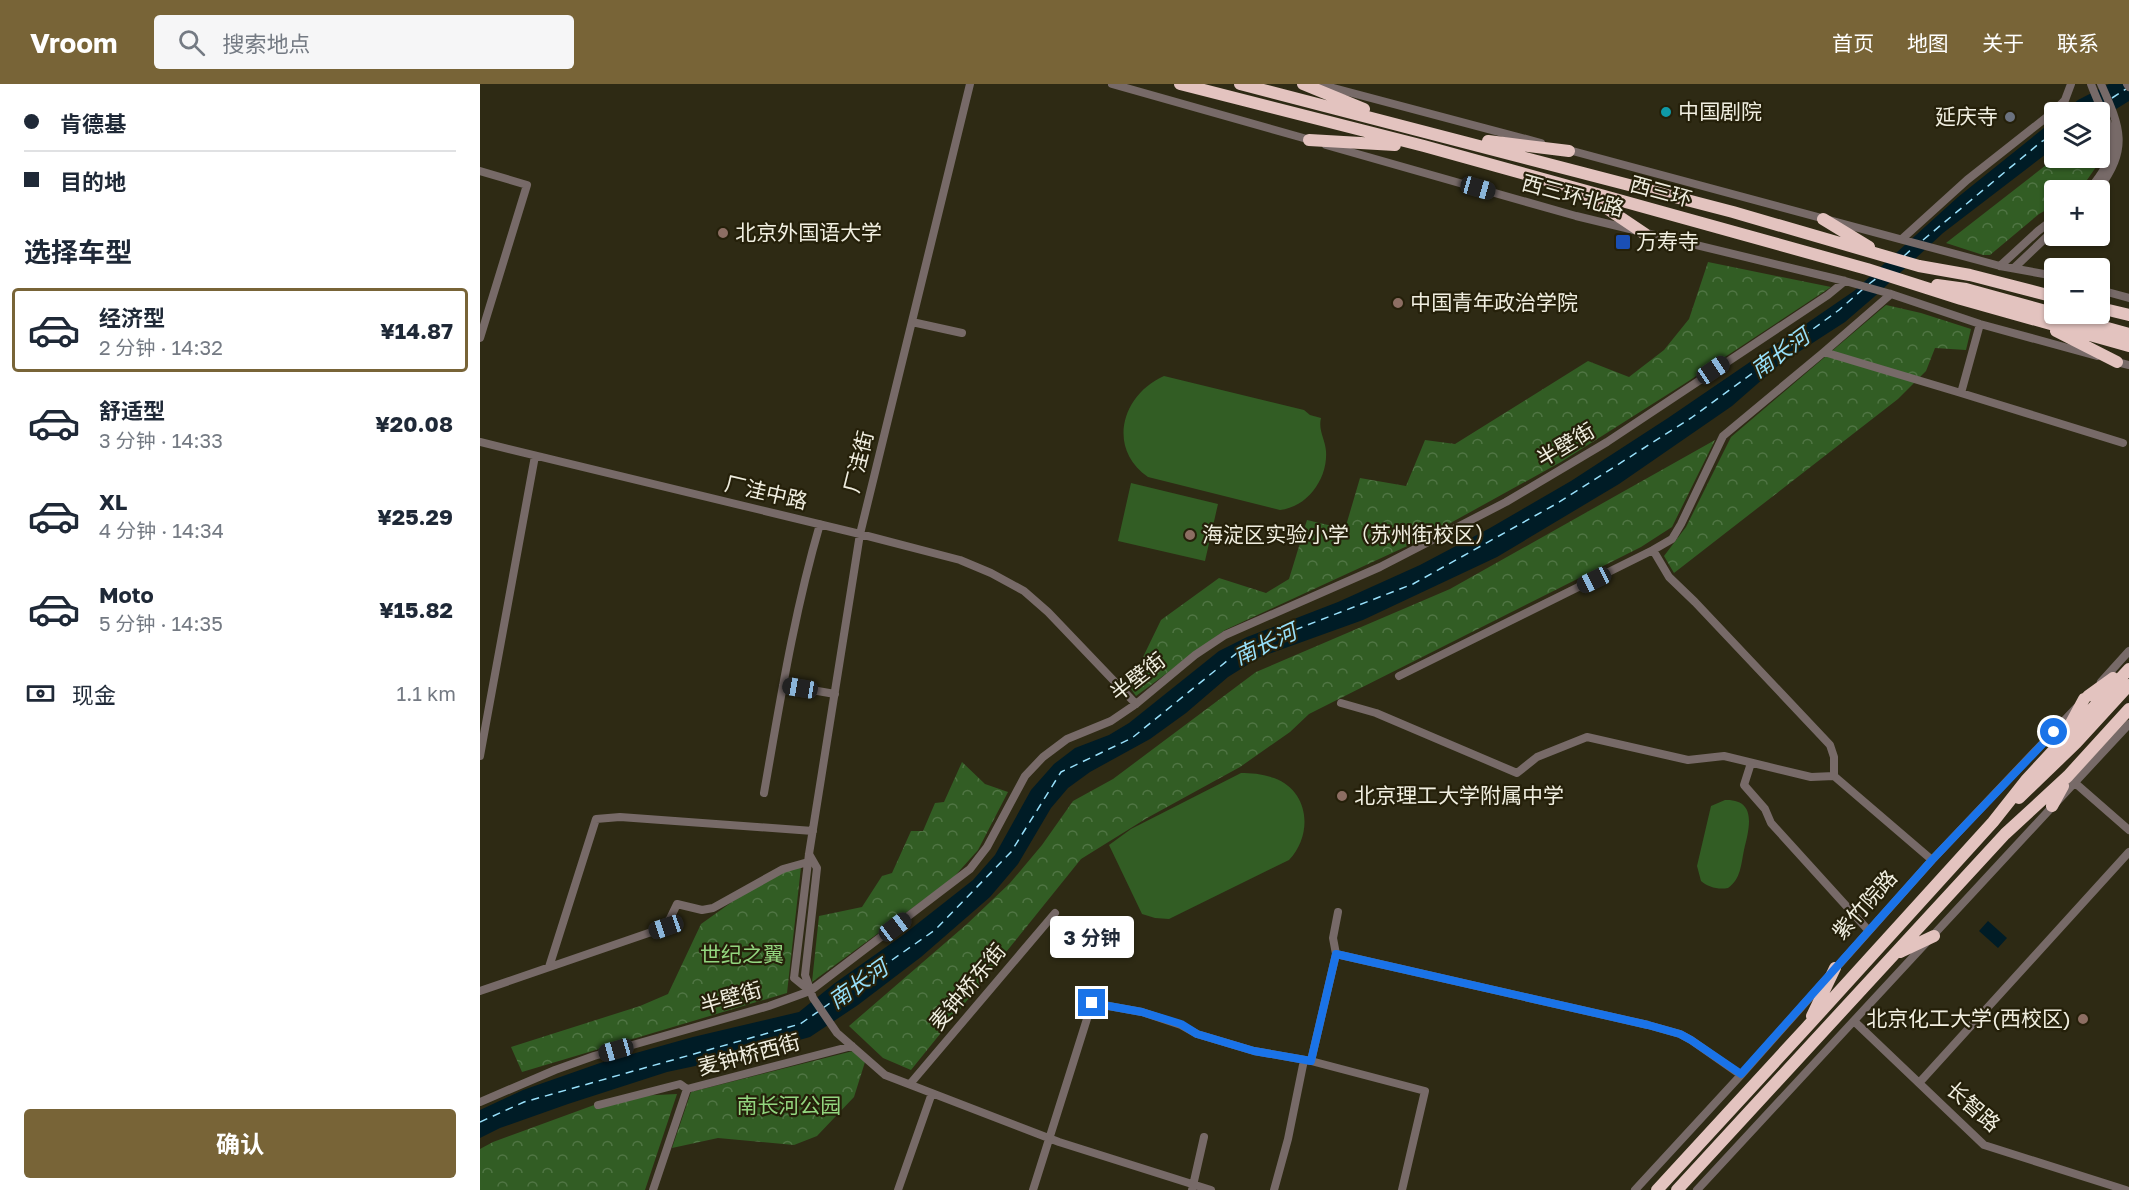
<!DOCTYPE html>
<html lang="zh">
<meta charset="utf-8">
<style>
body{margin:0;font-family:"Golos Text","Noto Sans SC",sans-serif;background:#f6f6f7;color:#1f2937;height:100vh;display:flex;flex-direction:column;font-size:22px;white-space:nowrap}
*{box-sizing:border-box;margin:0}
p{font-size:20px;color:#747a83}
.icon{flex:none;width:33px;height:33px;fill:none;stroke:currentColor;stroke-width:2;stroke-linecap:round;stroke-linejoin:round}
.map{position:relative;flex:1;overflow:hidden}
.drawer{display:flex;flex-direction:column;background:#fff;width:480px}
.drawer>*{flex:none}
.banner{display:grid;align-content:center;height:132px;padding:0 24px;background:#fff}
.buttons{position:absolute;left:1564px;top:18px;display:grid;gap:12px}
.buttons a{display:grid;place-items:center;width:66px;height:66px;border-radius:6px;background:#fff;box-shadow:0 2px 4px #0004;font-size:30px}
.end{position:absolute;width:27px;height:27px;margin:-14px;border:8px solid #1a73e8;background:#fff;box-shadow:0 0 0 3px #fff}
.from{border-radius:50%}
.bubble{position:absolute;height:42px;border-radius:6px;background:#fff;box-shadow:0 2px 4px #0004;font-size:20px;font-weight:700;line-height:42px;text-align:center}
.car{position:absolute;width:18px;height:36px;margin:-18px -9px;border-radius:8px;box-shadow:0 0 4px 2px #0007;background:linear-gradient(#222 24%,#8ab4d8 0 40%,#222 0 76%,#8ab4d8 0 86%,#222 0)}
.banner b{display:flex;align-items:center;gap:21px;height:57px;font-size:22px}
.banner b+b{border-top:2px solid #e0e1e3}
.banner i{width:15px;height:15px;background:#1f2937}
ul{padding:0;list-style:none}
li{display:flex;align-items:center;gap:18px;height:84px;margin:0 12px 9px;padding:0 12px;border:3px solid transparent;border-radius:6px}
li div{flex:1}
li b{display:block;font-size:22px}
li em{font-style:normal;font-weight:700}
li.active{border-color:#786437}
li>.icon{width:54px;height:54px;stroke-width:1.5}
h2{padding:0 24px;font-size:27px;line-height:72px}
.pay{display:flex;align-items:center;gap:15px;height:66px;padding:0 24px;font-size:22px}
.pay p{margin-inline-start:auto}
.action{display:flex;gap:12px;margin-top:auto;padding:12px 24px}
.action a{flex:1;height:69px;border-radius:6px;background:#786437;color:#fff;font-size:24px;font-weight:700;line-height:69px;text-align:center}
header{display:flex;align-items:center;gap:36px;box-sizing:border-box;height:84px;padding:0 30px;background:#786437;color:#fff}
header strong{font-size:28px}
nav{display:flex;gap:33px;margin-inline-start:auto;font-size:21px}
.search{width:420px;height:54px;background:#f6f6f7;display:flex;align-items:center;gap:15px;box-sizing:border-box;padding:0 21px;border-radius:6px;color:#747a83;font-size:22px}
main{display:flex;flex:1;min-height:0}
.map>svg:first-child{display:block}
.grass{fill:#325d24}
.forest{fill:url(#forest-crowns)}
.water{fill:#001c26}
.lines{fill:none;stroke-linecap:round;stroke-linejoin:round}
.ferry{stroke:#97e0fb;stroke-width:1.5;stroke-dasharray:8 6;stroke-linecap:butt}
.minor{stroke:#776a68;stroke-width:8}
.highway{stroke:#e3c3bf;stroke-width:12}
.route{stroke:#1a73e8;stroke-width:8}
.culture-dot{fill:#0f9aa8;stroke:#25200a;stroke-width:2}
.worship-dot{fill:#6b7280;stroke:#25200a;stroke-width:2}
.education-dot{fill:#8d6e63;stroke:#25200a;stroke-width:2}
.transit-dot{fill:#1a4fb4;stroke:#25200a;stroke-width:2}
.labels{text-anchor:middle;stroke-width:4.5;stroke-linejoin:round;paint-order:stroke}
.poi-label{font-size:21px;fill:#f0eee0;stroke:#25200a;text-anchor:start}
.street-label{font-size:21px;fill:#f0eee0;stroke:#25200a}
.park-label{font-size:21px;fill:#93d67f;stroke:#25200a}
.water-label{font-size:22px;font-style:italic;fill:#97e0fb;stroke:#25200a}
</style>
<header>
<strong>Vroom</strong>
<div class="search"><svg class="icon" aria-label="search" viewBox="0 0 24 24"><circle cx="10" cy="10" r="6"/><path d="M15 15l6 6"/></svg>搜索地点</div>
<nav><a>首页</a><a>地图</a><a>关于</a><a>联系</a></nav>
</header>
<main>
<section class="drawer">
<div class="banner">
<b><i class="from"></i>肯德基</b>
<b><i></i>目的地</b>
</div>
<h2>选择车型</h2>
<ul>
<li class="active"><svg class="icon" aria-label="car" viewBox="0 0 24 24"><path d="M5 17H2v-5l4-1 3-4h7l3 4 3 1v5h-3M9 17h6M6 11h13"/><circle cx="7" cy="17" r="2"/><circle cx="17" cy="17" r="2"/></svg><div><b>经济型</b><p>2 分钟 · 14:32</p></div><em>¥14.87</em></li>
<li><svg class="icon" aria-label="car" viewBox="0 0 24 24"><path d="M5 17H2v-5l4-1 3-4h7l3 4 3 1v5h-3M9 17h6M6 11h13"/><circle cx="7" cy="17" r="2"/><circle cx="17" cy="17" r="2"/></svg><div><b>舒适型</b><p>3 分钟 · 14:33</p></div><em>¥20.08</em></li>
<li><svg class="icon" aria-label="car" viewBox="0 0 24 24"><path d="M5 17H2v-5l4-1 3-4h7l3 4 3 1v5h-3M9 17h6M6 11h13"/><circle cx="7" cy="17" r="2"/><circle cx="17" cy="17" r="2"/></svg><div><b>XL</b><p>4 分钟 · 14:34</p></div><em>¥25.29</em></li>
<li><svg class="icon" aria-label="car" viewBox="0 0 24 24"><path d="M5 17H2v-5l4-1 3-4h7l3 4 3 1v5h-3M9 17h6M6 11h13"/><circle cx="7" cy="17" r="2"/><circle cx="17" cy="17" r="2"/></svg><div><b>Moto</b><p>5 分钟 · 14:35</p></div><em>¥15.82</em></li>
</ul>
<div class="pay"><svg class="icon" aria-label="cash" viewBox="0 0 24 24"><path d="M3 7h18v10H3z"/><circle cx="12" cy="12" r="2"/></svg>现金<p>1.1 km</p></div>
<div class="action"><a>确认</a></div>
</section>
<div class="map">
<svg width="1649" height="1106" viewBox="0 0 1649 1106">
<defs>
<pattern id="forest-crowns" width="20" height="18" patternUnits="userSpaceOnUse" patternTransform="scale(1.5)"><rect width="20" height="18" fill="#325d24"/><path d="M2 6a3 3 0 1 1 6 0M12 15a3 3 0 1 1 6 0" fill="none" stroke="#507544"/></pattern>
</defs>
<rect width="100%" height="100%" fill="#2e2a14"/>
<path class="grass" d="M 684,292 L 824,326 L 830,331 L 841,334 C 838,346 845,355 846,367 C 848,394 828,423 800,426 L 668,393 C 627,365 641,311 684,292 Z
M 651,399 L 738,420 L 725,477 L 638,457 Z
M 761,689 C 771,689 783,690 794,694 C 830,707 833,751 809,776 L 689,835 L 675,834 L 662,830 L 629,761 L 651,745 Z
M 1245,716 C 1278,715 1269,745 1264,766 C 1261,780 1261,795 1248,804 C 1238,806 1228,803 1221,797 L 1217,782 L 1231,722 Z"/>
<path class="forest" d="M 1620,48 L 1625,64 L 1616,83 L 1600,106 L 1575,106 L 1575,121 L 1559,130 L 1510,171 L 1503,171 L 1466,159 L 1575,74 L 1620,74 Z
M 1228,178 L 1351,203 L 1204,300 L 1081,378 L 936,458 L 745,546 L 656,612 L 649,602 L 681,536 L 739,494 L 786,509 L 809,495 L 827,436 L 865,445 L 880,394 L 926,402 L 945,356 L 975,360 L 1108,277 L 1149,293 L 1184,266 L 1209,235 Z
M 1406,221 L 1441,229 L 1491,245 L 1486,266 L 1455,264 L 1446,287 L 1418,315 L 1194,489 L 1184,472 L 1206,443 L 1251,353 Z
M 1235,356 L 1192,443 L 1161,463 L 829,630 L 810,648 L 760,683 L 667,734 L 601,775 L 431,986 L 403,974 L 369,942 L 487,840 L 530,799 L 562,761 L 593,717 L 633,695 L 776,588 L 970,505 Z
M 482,678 L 505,700 L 528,708 L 498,766 L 473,794 L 332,898 L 339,832 L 382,823 L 402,792 L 412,789 L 431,747 L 443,747 L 455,719 L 464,718 Z
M 304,781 L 321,783 L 307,909 L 42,988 L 31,963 L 160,922 L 188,910 L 221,840 Z
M 373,967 L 385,978 L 374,1013 L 337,1052 L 314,1061 L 238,1054 L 192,1064 L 211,1008 Z
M 197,1010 L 165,1106 L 0,1106 L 0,1065 L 13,1058 L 136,1013 Z"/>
<path class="water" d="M 1629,0 L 1649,0 L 1649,17 L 1620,35 L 1620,28 L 1583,28 L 1598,16 Z
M 1575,35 L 1575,63 L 1463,149 L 1394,213 L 1365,238 L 1300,280 L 1252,322 L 1139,400 L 1017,473 L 883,536 L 780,573 L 748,593 L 706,629 L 670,655 L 610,688 L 588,704 L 571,724 L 538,780 L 510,813 L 441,873 L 378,921 L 330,953 L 262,972 L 187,988 L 88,1020 L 20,1044 L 0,1054 L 0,1026 L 43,1006 L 120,979 L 213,953 L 319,928 L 355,899 L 423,851 L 493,796 L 515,771 L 551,706 L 574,680 L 595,664 L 629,651 L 649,639 L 739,567 L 767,553 L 858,518 L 940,481 L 1010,444 L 1091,397 L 1188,334 L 1374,207 L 1478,113 Z
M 1508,837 L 1527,854 L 1518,864 L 1499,847 Z"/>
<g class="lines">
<path class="ferry" d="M 1632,14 L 1646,5
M 1609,28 L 1618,23
M 1443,156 L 1561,58 L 1575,50
M 1424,172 L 1434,163
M 1389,200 L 1397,194
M 343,924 L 455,846 L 531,768 L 581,688 L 652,654 L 758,568 L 933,500 L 1076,420 L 1211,334 L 1359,226 L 1383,205
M 0,1038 L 44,1018 L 320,940 L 339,927"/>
<path class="minor" d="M 632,0 L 834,57
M 838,0 L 1061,59
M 1647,0 L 1649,3
M 846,61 L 1096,132 L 1365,197 L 1411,210 L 1500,240 L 1617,272
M 1085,65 L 1520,182 L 1575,192
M 0,87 L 47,101 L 0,254
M 1609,106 C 1649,57 1630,51 1611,0
M 1618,106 C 1649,64 1641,45 1621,0
M 1423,154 L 1487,96 L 1572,29 L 1585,16 L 1591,0
M 1520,182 L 1558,147 L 1575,134
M 1534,184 L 1575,145
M 1620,206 L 1649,214
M 1411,210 L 1344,268 L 1481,309 L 1500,240
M 432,238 L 482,249
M 1633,277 L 1649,281
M 1481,309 L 1643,359
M 0,358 L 380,450 L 480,476 L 511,489 L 544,507 L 568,528 L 656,620
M 1173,466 L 1189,493 L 1215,518 L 1350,661 L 1354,673 L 1354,692 L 1452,776
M 919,592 L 1173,466 L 1192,455 L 1201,440 L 1243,352 L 1344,268
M 1621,598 L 1649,567
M 303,601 L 355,610
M 861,619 L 896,629 L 1037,689 L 1057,673 L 1107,653 L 1208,676 L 1244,672 L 1331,693 L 1354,692
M 0,672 L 55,372
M 1271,679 L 1264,701 L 1285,725 L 1291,739 L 1389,847
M 1594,698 L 1649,746
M 284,709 C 300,618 314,529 340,440
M 329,770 L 337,784 L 325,891 L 333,914 L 357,949 L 405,991 L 579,1058 L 731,1106
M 856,870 L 853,854 L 858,828
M 69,883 L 116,735 L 140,733 L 333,747
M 0,907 L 186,843 L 197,820 L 222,826 L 233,824 L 303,785 L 328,778
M 330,907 L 314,894 L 329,770 L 380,450 L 490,0
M 1375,938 L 1504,1061 L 1646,1106
M 1439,999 L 1649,768
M 430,1000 L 575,829
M 0,1018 L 75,986 L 114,972 L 289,922 L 330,907 L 490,785 L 507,763 L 545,692 L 563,673 L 587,655 L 631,637 L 656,620 L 715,571 L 745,551 L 900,483 L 1026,418 L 1127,358 L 1348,211 L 1365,197
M 118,1021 L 200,1000 L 207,1005
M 173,1106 L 207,1005 L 372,962
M 418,1106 L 452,1009
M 553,1106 L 612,919 L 662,928 L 701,941 L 717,950 L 774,967 L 831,977
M 712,1106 L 724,1053
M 794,1106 L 808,1055 L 824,976
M 922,1106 L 945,1007 L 831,977 L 856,870 L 1168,941 L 1200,950 L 1211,956 L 1261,991
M 1155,1106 L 1261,991 L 1452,776 L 1596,624
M 1217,1106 L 1649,640"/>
<path class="highway" d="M 700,0 L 944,62 L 1387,185 L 1481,215 L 1649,262
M 760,0 L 1253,128 L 1439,182 L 1490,191 L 1575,213
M 823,0 L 884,25
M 829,56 L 915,61
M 1008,57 L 1089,67
M 1107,111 L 1165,150
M 1343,135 L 1389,163
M 1457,201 L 1486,205 L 1649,250
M 1620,224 L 1649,231
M 1576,247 L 1637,278
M 1608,612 L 1633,594
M 1590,641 L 1604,615
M 1539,714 L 1596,659 L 1649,601
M 1572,722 L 1583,702
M 1420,868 L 1454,852
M 1332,932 L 1355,884
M 1177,1106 L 1326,944 L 1513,738 L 1547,695 L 1649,585
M 1197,1106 L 1525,750 L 1588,692 L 1649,625"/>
</g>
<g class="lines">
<path class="route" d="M 612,919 L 662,928 L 701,940 L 717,950 L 774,967 L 831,977 L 856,870 L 1168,941 L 1200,950 L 1211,956 L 1261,990 L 1452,776 L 1574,648"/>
</g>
<circle class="culture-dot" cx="1186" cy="28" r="6"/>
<circle class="worship-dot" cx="1530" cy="33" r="6"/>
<g class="education-dot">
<circle cx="243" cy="149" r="6"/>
<circle cx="918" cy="219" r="6"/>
<circle cx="710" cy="451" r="6"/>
<circle cx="862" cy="712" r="6"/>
<circle cx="1603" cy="935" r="6"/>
</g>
<rect class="transit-dot" x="1135" y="150" width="16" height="16" rx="3"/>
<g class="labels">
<g class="poi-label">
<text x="1198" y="35">中国剧院</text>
<text x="1518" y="40" text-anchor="end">延庆寺</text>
<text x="255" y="156">北京外国语大学</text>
<text x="1156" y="165">万寿寺</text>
<text x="930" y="226">中国青年政治学院</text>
<text x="722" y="458">海淀区实验小学（苏州街校区）</text>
<text x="874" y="719">北京理工大学附属中学</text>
<text x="1591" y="942" text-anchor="end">北京化工大学(西校区)</text>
</g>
<g class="street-label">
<text transform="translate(1181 108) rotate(15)" y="7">西三环</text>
<text transform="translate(1093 112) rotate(15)" y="7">西三环北路</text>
<text transform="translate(1086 361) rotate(-31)" y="7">半壁街</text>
<text transform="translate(379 378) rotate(-76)" y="7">厂洼街</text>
<text transform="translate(286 409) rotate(13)" y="7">厂洼中路</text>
<text transform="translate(658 593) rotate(-38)" y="7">半壁街</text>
<text transform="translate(1385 821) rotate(-48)" y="7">紫竹院路</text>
<text transform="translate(488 903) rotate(-50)" y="7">麦钟桥东街</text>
<text transform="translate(251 914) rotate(-16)" y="7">半壁街</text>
<text transform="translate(269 971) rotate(-15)" y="7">麦钟桥西街</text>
<text transform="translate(1493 1023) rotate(41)" y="7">长智路</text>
</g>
<g class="park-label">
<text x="262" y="878">世纪之翼</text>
<text x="309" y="1029">南长河公园</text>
</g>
<g class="water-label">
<text transform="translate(1300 269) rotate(-36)" y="8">南长河</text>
<text transform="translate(785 560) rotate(-25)" y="8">南长河</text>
<text transform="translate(378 900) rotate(-35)" y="8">南长河</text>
</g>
</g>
</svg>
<div class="buttons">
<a><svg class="icon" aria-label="layers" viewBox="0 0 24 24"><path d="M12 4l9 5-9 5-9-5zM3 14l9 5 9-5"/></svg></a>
<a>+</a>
<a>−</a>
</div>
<i class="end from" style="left:1574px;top:648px"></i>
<i class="end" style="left:612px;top:919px"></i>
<div class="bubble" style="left:570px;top:832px;width:84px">3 分钟</div>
<i class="car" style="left:998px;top:104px;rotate:106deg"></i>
<i class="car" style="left:1233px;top:286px;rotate:56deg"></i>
<i class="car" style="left:1114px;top:496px;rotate:244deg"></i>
<i class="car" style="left:320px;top:604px;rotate:279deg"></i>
<i class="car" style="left:186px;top:843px;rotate:251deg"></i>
<i class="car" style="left:415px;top:843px;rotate:53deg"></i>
<i class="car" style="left:136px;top:966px;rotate:254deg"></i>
</div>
</main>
